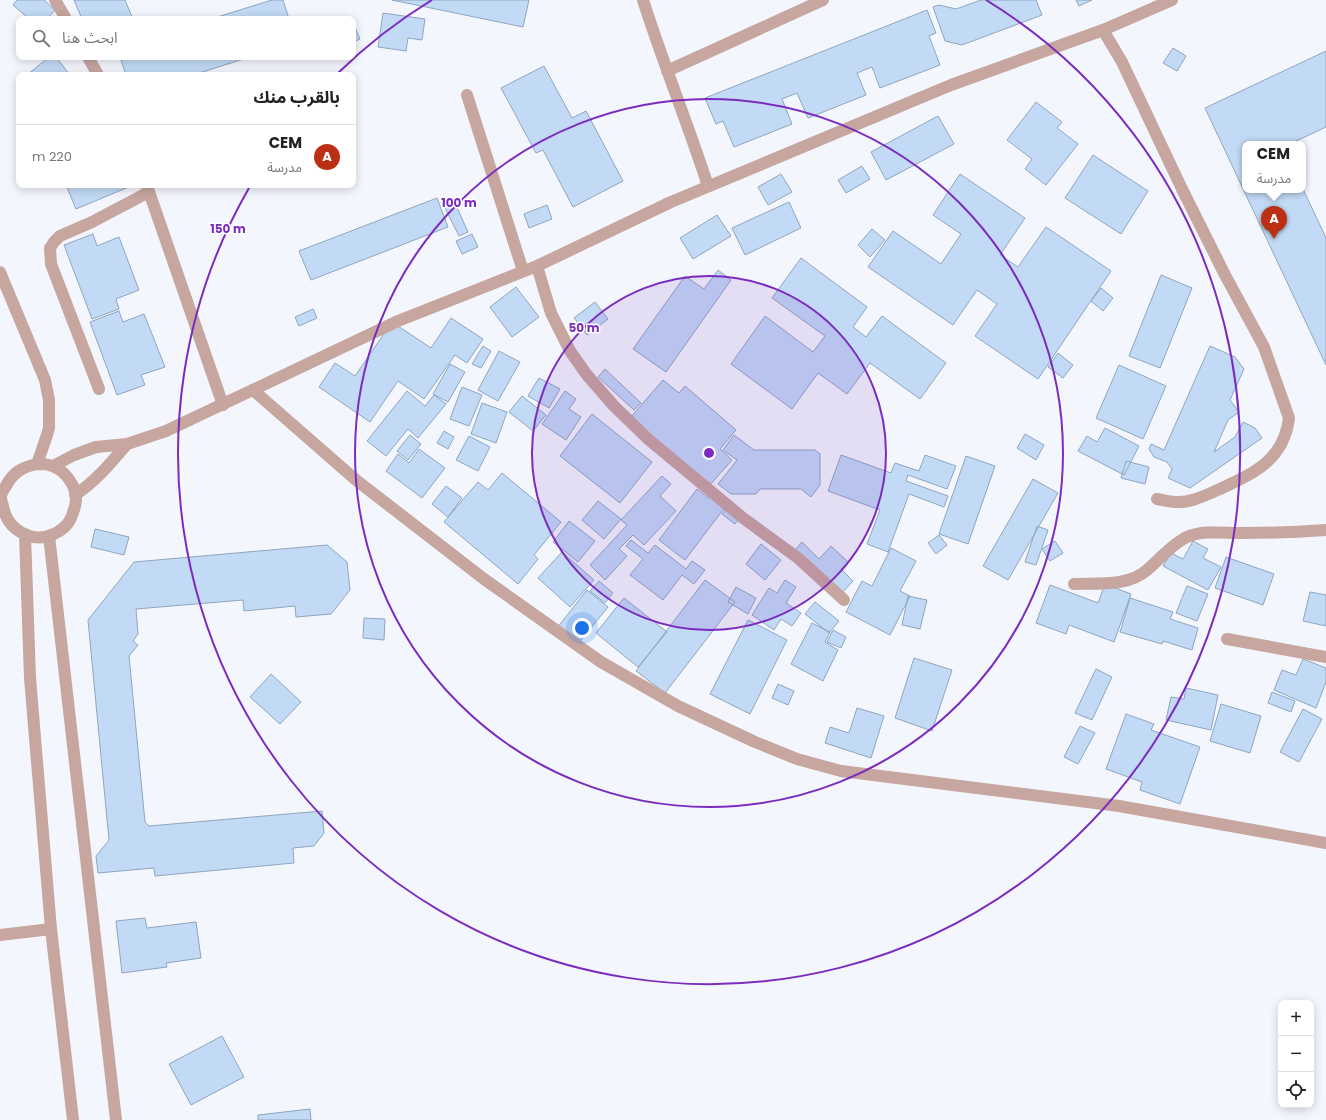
<!DOCTYPE html>
<html lang="ar">
<meta charset="utf-8">
<style>
:root{--surface:#fff;--page:#f2f2f2;--text:#222;--muted:#767676;--line:#e0e0e0;--accent:#bb3014}
body{margin:0;font-family:Poppins,"Noto Sans Arabic",sans-serif;background:var(--page);color:var(--text);direction:rtl}
.controls{position:absolute;right:12px;bottom:12px;display:grid;overflow:hidden;border-radius:8px;box-shadow:0 2px 10px #0003}
.controls button{width:36px;height:36px;display:grid;place-items:center;padding:0;border:0;border-bottom:1px solid var(--line);background:var(--surface);color:var(--text);font:20px sans-serif}
.you{position:absolute;left:582px;top:628px;width:14px;height:14px;margin:-10px;border:3px solid #fff;border-radius:50%;background:#1a73e8;box-shadow:0 0 0 6px #1a73e833}
.badge{display:grid;place-items:center;width:26px;height:26px;border-radius:50%;background:var(--accent);color:#fff;font-size:13px;font-weight:700}
.pin{position:absolute;translate:-50% -33px;filter:drop-shadow(0 1px 2px #0008)}
.pin::after{content:'';position:absolute;top:21px;width:14px;height:12px;background:inherit;clip-path:polygon(0 0,100% 0,50% 100%)}
.popup{position:absolute;left:1242px;top:141px;width:64px;height:52px;box-sizing:border-box;display:grid;place-content:center;border-radius:8px;background:var(--surface);filter:drop-shadow(0 1px 3px #0005);font-size:13px;white-space:nowrap;color:var(--muted)}
.popup b{font-size:15px;color:var(--text)}
.popup::after{content:'';position:absolute;left:50%;top:100%;margin-left:-8px;border:8px solid transparent;border-top-color:var(--surface)}
.list{margin:0;padding:0;list-style:none}
h2{display:flex;justify-content:space-between;align-items:center;height:52px;margin:0;padding:0 16px;font-size:17px}
h2 small{font-size:13px;font-weight:400;color:var(--muted)}
.list li{display:grid;grid-template-columns:26px 1fr auto;gap:12px;align-items:center;box-sizing:border-box;height:64px;padding:0 16px;border-top:1px solid var(--line)}
.list b{display:block;font-size:15px;white-space:nowrap}
.list p{margin:0;font-size:13px;white-space:nowrap;color:var(--muted)}
.list em{font-size:13px;font-style:normal;color:var(--muted)}
.icon{flex:none;width:22px;height:22px;fill:none;stroke:currentColor;stroke-width:2;stroke-linecap:round;stroke-linejoin:round}
.map{position:relative;flex:none;width:1326px;height:1120px;overflow:hidden;direction:ltr}
.search{position:absolute;background:var(--surface);box-shadow:0 2px 10px #0003;left:16px;top:16px;width:340px;height:44px;display:flex;align-items:center;gap:10px;box-sizing:border-box;padding:0 14px;border-radius:8px;color:var(--muted);font-size:15px}
.panel{position:absolute;background:var(--surface);box-shadow:0 2px 10px #0003;left:16px;top:72px;width:340px;height:116px;border-radius:8px;direction:rtl}
.map>svg:first-child{display:block}
.building{fill:#c2daf5;stroke:#8fa5bf}
.lines{fill:none;stroke-linecap:round;stroke-linejoin:round}
.minor{stroke:#c6a69f;stroke-width:12}
.tertiary{stroke:#c6a69f;stroke-width:12}
.ring{fill:none;stroke:#7b2cbf;stroke-width:2}
.centre{fill:#7b2cbf;stroke:#fff;stroke-width:2}
.ring-label{font-size:12px;text-anchor:middle;font-weight:bold;fill:#7b2cbf;stroke:#fff;stroke-width:3;stroke-linejoin:round;paint-order:stroke}
</style>
<div class="map">
<svg width="1326" height="1120" viewBox="0 0 1326 1120">
<rect width="100%" height="100%" fill="#f3f7fd"/>
<path class="building" d="M 17,0 L 44,0 L 55,10 L 47,19 L 29,19 L 13,5 Z
M 74,0 L 125,0 L 133,19 L 82,19 Z
M 272,0 L 283,0 L 289,19 L 211,19 Z
M 392,0 L 529,0 L 523,27 Z
M 981,0 L 1036,0 L 1042,15 L 962,45 L 945,41 L 933,7 L 939,5 L 956,9 Z
M 1076,0 L 1092,0 L 1079,6 Z
M 927,10 L 936,33 L 929,36 L 940,65 L 880,88 L 872,67 L 857,73 L 866,95 L 808,118 L 797,93 L 782,99 L 792,124 L 734,147 L 723,121 L 716,124 L 705,98 Z
M 383,13 L 425,19 L 422,40 L 408,38 L 406,51 L 378,47 Z
M 353,23 L 360,39 L 353,42 Z
M 1173,48 L 1186,56 L 1177,71 L 1163,63 Z
M 1326,51 L 1326,127 L 1290,144 L 1245,144 L 1245,190 L 1303,189 L 1326,238 L 1326,365 L 1205,108 Z
M 49,57 L 56,57 L 70,75 L 27,75 Z
M 120,57 L 250,57 L 193,75 L 126,75 Z
M 544,66 L 572,118 L 586,111 L 623,181 L 573,207 L 543,150 L 536,153 L 501,88 Z
M 1036,102 L 1062,122 L 1057,128 L 1078,144 L 1046,185 L 1025,169 L 1032,159 L 1007,140 Z
M 938,116 L 954,144 L 886,180 L 871,152 Z
M 1093,155 L 1148,191 L 1121,234 L 1065,198 Z
M 862,166 L 870,179 L 846,193 L 838,180 Z
M 781,174 L 792,192 L 768,205 L 758,187 Z
M 960,174 L 1025,218 L 1000,255 L 1018,267 L 1046,227 L 1111,271 L 1038,379 L 975,336 L 997,304 L 977,290 L 953,325 L 868,267 L 893,231 L 941,264 L 961,234 L 933,215 Z
M 66,185 L 131,185 L 131,186 L 76,209 Z
M 437,198 L 448,227 L 311,280 L 299,251 Z
M 789,202 L 801,228 L 745,255 L 732,228 Z
M 455,203 L 468,232 L 459,236 L 445,208 Z
M 547,205 L 552,219 L 529,228 L 524,214 Z
M 717,215 L 731,236 L 693,259 L 680,238 Z
M 872,229 L 885,240 L 870,257 L 858,245 Z
M 93,234 L 97,246 L 119,237 L 139,290 L 116,299 L 119,309 L 92,319 L 64,245 Z
M 472,234 L 478,247 L 462,254 L 456,241 Z
M 801,258 L 867,307 L 853,327 L 866,337 L 882,316 L 946,363 L 920,399 L 870,363 L 847,394 L 818,373 L 792,409 L 731,364 L 765,316 L 813,352 L 825,336 L 772,298 Z
M 718,270 L 731,280 L 666,372 L 633,349 L 685,276 L 704,289 Z
M 1161,275 L 1192,288 L 1160,368 L 1129,356 Z
M 516,287 L 539,317 L 512,337 L 490,307 Z
M 1101,288 L 1113,298 L 1103,311 L 1091,301 Z
M 595,302 L 608,319 L 587,335 L 574,318 Z
M 313,309 L 317,318 L 299,326 L 295,317 Z
M 119,311 L 123,322 L 144,314 L 165,367 L 141,375 L 145,385 L 117,395 L 90,322 Z
M 451,318 L 483,339 L 467,363 L 455,355 L 424,399 L 398,381 L 370,422 L 319,387 L 335,363 L 355,376 L 392,322 L 431,348 Z
M 483,346 L 491,351 L 481,368 L 472,364 Z
M 1210,346 L 1235,357 L 1244,369 L 1230,400 L 1239,412 L 1228,420 L 1214,452 L 1235,437 L 1243,422 L 1255,428 L 1262,438 L 1190,488 L 1168,478 L 1172,469 L 1167,462 L 1154,457 L 1149,449 L 1151,444 L 1164,450 Z
M 499,351 L 520,362 L 498,401 L 478,390 Z
M 1058,353 L 1073,365 L 1063,378 L 1048,367 Z
M 450,364 L 465,372 L 448,402 L 433,394 Z
M 1119,365 L 1166,386 L 1143,439 L 1096,418 Z
M 605,369 L 641,403 L 634,410 L 598,377 Z
M 539,378 L 560,389 L 549,408 L 528,396 Z
M 663,380 L 679,393 L 685,386 L 736,430 L 720,449 L 732,460 L 709,486 L 630,418 Z
M 462,387 L 482,395 L 469,426 L 450,419 Z
M 407,391 L 425,406 L 434,395 L 446,404 L 418,438 L 408,429 L 386,456 L 367,441 Z
M 565,391 L 576,399 L 569,409 L 581,417 L 566,440 L 542,424 Z
M 522,396 L 546,415 L 533,431 L 509,412 Z
M 482,403 L 507,412 L 496,443 L 471,434 Z
M 592,414 L 652,462 L 620,503 L 560,456 Z
M 1105,428 L 1139,446 L 1124,475 L 1078,451 L 1087,436 L 1097,442 Z
M 444,431 L 454,437 L 448,449 L 437,443 Z
M 1025,434 L 1044,445 L 1036,460 L 1017,448 Z
M 410,435 L 421,444 L 408,460 L 397,451 Z
M 734,435 L 754,450 L 815,450 L 820,454 L 820,485 L 811,497 L 801,489 L 760,489 L 756,494 L 731,494 L 718,484 L 737,460 L 723,450 Z
M 469,436 L 490,447 L 478,471 L 456,460 Z
M 419,449 L 445,468 L 422,498 L 386,471 L 398,454 L 409,463 Z
M 841,455 L 891,473 L 895,463 L 919,471 L 925,455 L 956,466 L 947,489 L 908,475 L 906,481 L 948,496 L 944,507 L 909,494 L 888,552 L 867,544 L 880,510 L 828,491 Z
M 966,456 L 995,466 L 968,544 L 939,534 Z
M 1126,461 L 1149,467 L 1145,484 L 1121,478 Z
M 502,473 L 561,522 L 534,555 L 538,559 L 518,584 L 444,522 L 478,482 L 488,490 Z
M 662,476 L 671,484 L 660,496 L 676,511 L 644,545 L 633,535 L 619,549 L 627,556 L 605,580 L 590,565 L 627,525 L 621,520 Z
M 1033,479 L 1058,493 L 1008,580 L 983,566 Z
M 446,486 L 462,498 L 448,517 L 432,504 Z
M 697,489 L 708,498 L 714,491 L 729,502 L 685,560 L 659,540 Z
M 598,501 L 621,519 L 604,539 L 582,520 Z
M 730,504 L 743,514 L 735,524 L 722,514 Z
M 569,521 L 595,541 L 578,562 L 553,542 Z
M 1037,526 L 1048,530 L 1036,565 L 1025,562 Z
M 95,529 L 129,537 L 124,555 L 91,547 Z
M 939,535 L 947,545 L 936,554 L 928,543 Z
M 631,540 L 648,553 L 655,545 L 686,569 L 692,561 L 705,570 L 694,584 L 682,575 L 663,600 L 630,575 L 643,559 L 626,546 Z
M 1055,541 L 1063,553 L 1050,561 L 1042,549 Z
M 1193,541 L 1208,549 L 1203,558 L 1221,567 L 1208,590 L 1163,566 L 1171,553 L 1183,559 Z
M 802,542 L 819,559 L 831,546 L 848,562 L 841,569 L 853,581 L 841,594 L 795,550 Z
M 761,544 L 781,560 L 765,580 L 746,564 Z
M 327,545 L 347,562 L 350,590 L 331,614 L 296,617 L 295,606 L 244,611 L 243,600 L 136,609 L 138,634 L 133,641 L 138,645 L 129,656 L 145,822 L 149,826 L 322,811 L 324,833 L 314,846 L 293,848 L 294,863 L 155,876 L 154,868 L 98,873 L 96,856 L 109,840 L 88,620 L 134,562 Z
M 891,548 L 916,561 L 900,591 L 910,596 L 890,635 L 846,612 L 862,581 L 872,586 Z
M 562,552 L 594,580 L 570,607 L 538,578 Z
M 1226,557 L 1274,574 L 1263,605 L 1215,588 Z
M 705,580 L 735,602 L 665,693 L 636,671 Z
M 785,580 L 796,587 L 786,603 L 801,613 L 792,626 L 781,619 L 774,630 L 752,615 L 769,588 L 777,593 Z
M 599,581 L 613,593 L 605,603 L 590,591 Z
M 1105,584 L 1131,594 L 1114,642 L 1069,625 L 1066,634 L 1036,623 L 1050,585 L 1098,603 Z
M 1187,586 L 1208,594 L 1197,621 L 1176,613 Z
M 736,587 L 756,598 L 748,614 L 728,602 Z
M 587,590 L 608,607 L 577,645 L 557,628 Z
M 1310,592 L 1326,595 L 1326,626 L 1303,621 Z
M 908,596 L 927,600 L 920,629 L 902,625 Z
M 624,598 L 667,632 L 638,667 L 596,633 Z
M 1130,598 L 1173,612 L 1170,619 L 1198,628 L 1192,650 L 1163,641 L 1162,644 L 1120,632 Z
M 815,602 L 839,621 L 829,633 L 805,614 Z
M 364,618 L 385,619 L 384,640 L 363,638 Z
M 748,620 L 787,640 L 750,714 L 710,694 Z
M 812,623 L 830,632 L 825,642 L 838,650 L 823,681 L 791,664 Z
M 833,630 L 846,637 L 841,648 L 827,642 Z
M 914,658 L 952,670 L 932,731 L 895,718 Z
M 1303,659 L 1326,668 L 1326,682 L 1316,708 L 1274,690 L 1282,670 L 1296,675 Z
M 1096,669 L 1112,677 L 1092,720 L 1075,713 Z
M 271,674 L 301,702 L 280,724 L 250,697 Z
M 778,684 L 794,691 L 788,705 L 772,698 Z
M 1186,688 L 1218,695 L 1211,730 L 1166,720 L 1171,697 L 1184,699 Z
M 1272,692 L 1295,701 L 1291,712 L 1268,703 Z
M 1221,704 L 1261,716 L 1250,753 L 1210,741 Z
M 857,708 L 884,716 L 871,758 L 825,743 L 830,727 L 849,733 Z
M 1303,709 L 1322,719 L 1299,762 L 1280,752 Z
M 1126,714 L 1154,724 L 1151,730 L 1200,747 L 1180,804 L 1140,790 L 1142,782 L 1106,769 Z
M 1080,726 L 1095,733 L 1078,764 L 1064,757 Z
M 145,918 L 147,928 L 196,922 L 201,958 L 166,963 L 167,967 L 122,973 L 116,921 Z
M 222,1036 L 244,1077 L 191,1105 L 169,1064 Z
M 310,1109 L 311,1120 L 258,1120 L 258,1115 Z"/>
<g class="lines">
<path class="minor" d="M 55,0 L 66,19
M 643,0 C 663,63 688,124 708,186
M 1103,30 L 1122,62 L 1182,189 L 1225,275 L 1264,347 L 1289,418 C 1284,460 1254,473 1220,489 C 1206,495 1191,503 1175,502 C 1169,502 1163,500 1157,499
M 88,57 L 98,75
M 667,71 L 823,0
M 467,95 L 523,271
M 147,186 L 223,405
M 537,266 L 551,313 L 570,351 L 587,375 L 614,406 L 648,439 L 743,518 L 798,558 L 844,600
M 0,272 L 45,380 L 49,400 L 49,428 L 46,438 L 37,464
M 99,389 L 51,264 L 50,248 L 54,242 L 60,236 L 92,222 L 149,192
M 253,390 L 356,480 L 484,579 L 601,662 L 678,706 L 755,742 L 797,759 L 841,771 L 1119,806 L 1326,843
M 25,534 L 30,678 L 51,929 L 73,1120
M 49,536 L 116,1120
M 1074,584 C 1097,583 1128,587 1147,570 C 1158,561 1173,543 1187,537 C 1203,530 1224,533 1241,533 C 1269,533 1298,532 1326,530
M 1227,639 L 1326,657
M 0,935 L 51,929"/>
<path class="tertiary" d="M 37,464 C 42,464 48,464 52,466 C 65,470 76,486 76,499 C 76,507 73,513 70,520 C 67,526 60,531 54,534 C 32,544 7,530 3,506 C 2,503 1,500 1,497 C 1,493 4,489 6,486 C 13,472 23,467 37,464 Z
M 53,466 L 74,455 L 96,447 L 127,444 L 166,431 L 398,321 L 537,266 L 671,202 L 951,85 L 1103,30 L 1172,0
M 75,495 C 96,481 111,463 127,444"/>
</g>
<circle cx="709" cy="453" r="177" fill="#7b2cbf" fill-opacity=".12"/>
<g class="ring">
<circle cx="709" cy="453" r="177"/>
<circle cx="709" cy="453" r="354"/>
<path d="M337 74A531 531 0 0 1 432 0M986 0A531 531 0 1 1 249 188"/>
</g>
<circle cx="709" cy="453" r="6" class="centre"/>
<g class="ring-label">
<text x="459" y="207">100 m</text>
<text x="228" y="233">150 m</text>
<text x="584" y="332">50 m</text>
</g>
</svg>
<div class="controls">
<button>+</button>
<button>−</button>
<button><svg class="icon" aria-label="locate" viewBox="0 0 24 24"><circle cx="12" cy="12" r="6"/><path d="M12 2v4M12 18v4M2 12h4M18 12h4"/></svg></button>
</div>
<div class="you"></div>
<div class="pin badge" style="left:1274px;top:239px">A</div>
<div class="popup"><b>CEM</b>مدرسة</div>
<div class="search"><svg class="icon" aria-label="search" viewBox="0 0 24 24"><circle cx="10" cy="10" r="6"/><path d="M15 15l6 6"/></svg>ابحث هنا</div>
<section class="panel">
<h2>بالقرب منك<small></small></h2>
<ul class="list">
<li><span class="badge">A</span><div><b>CEM</b><p>مدرسة</p></div><em>220 m</em></li>
</ul>
</section>
</div>
